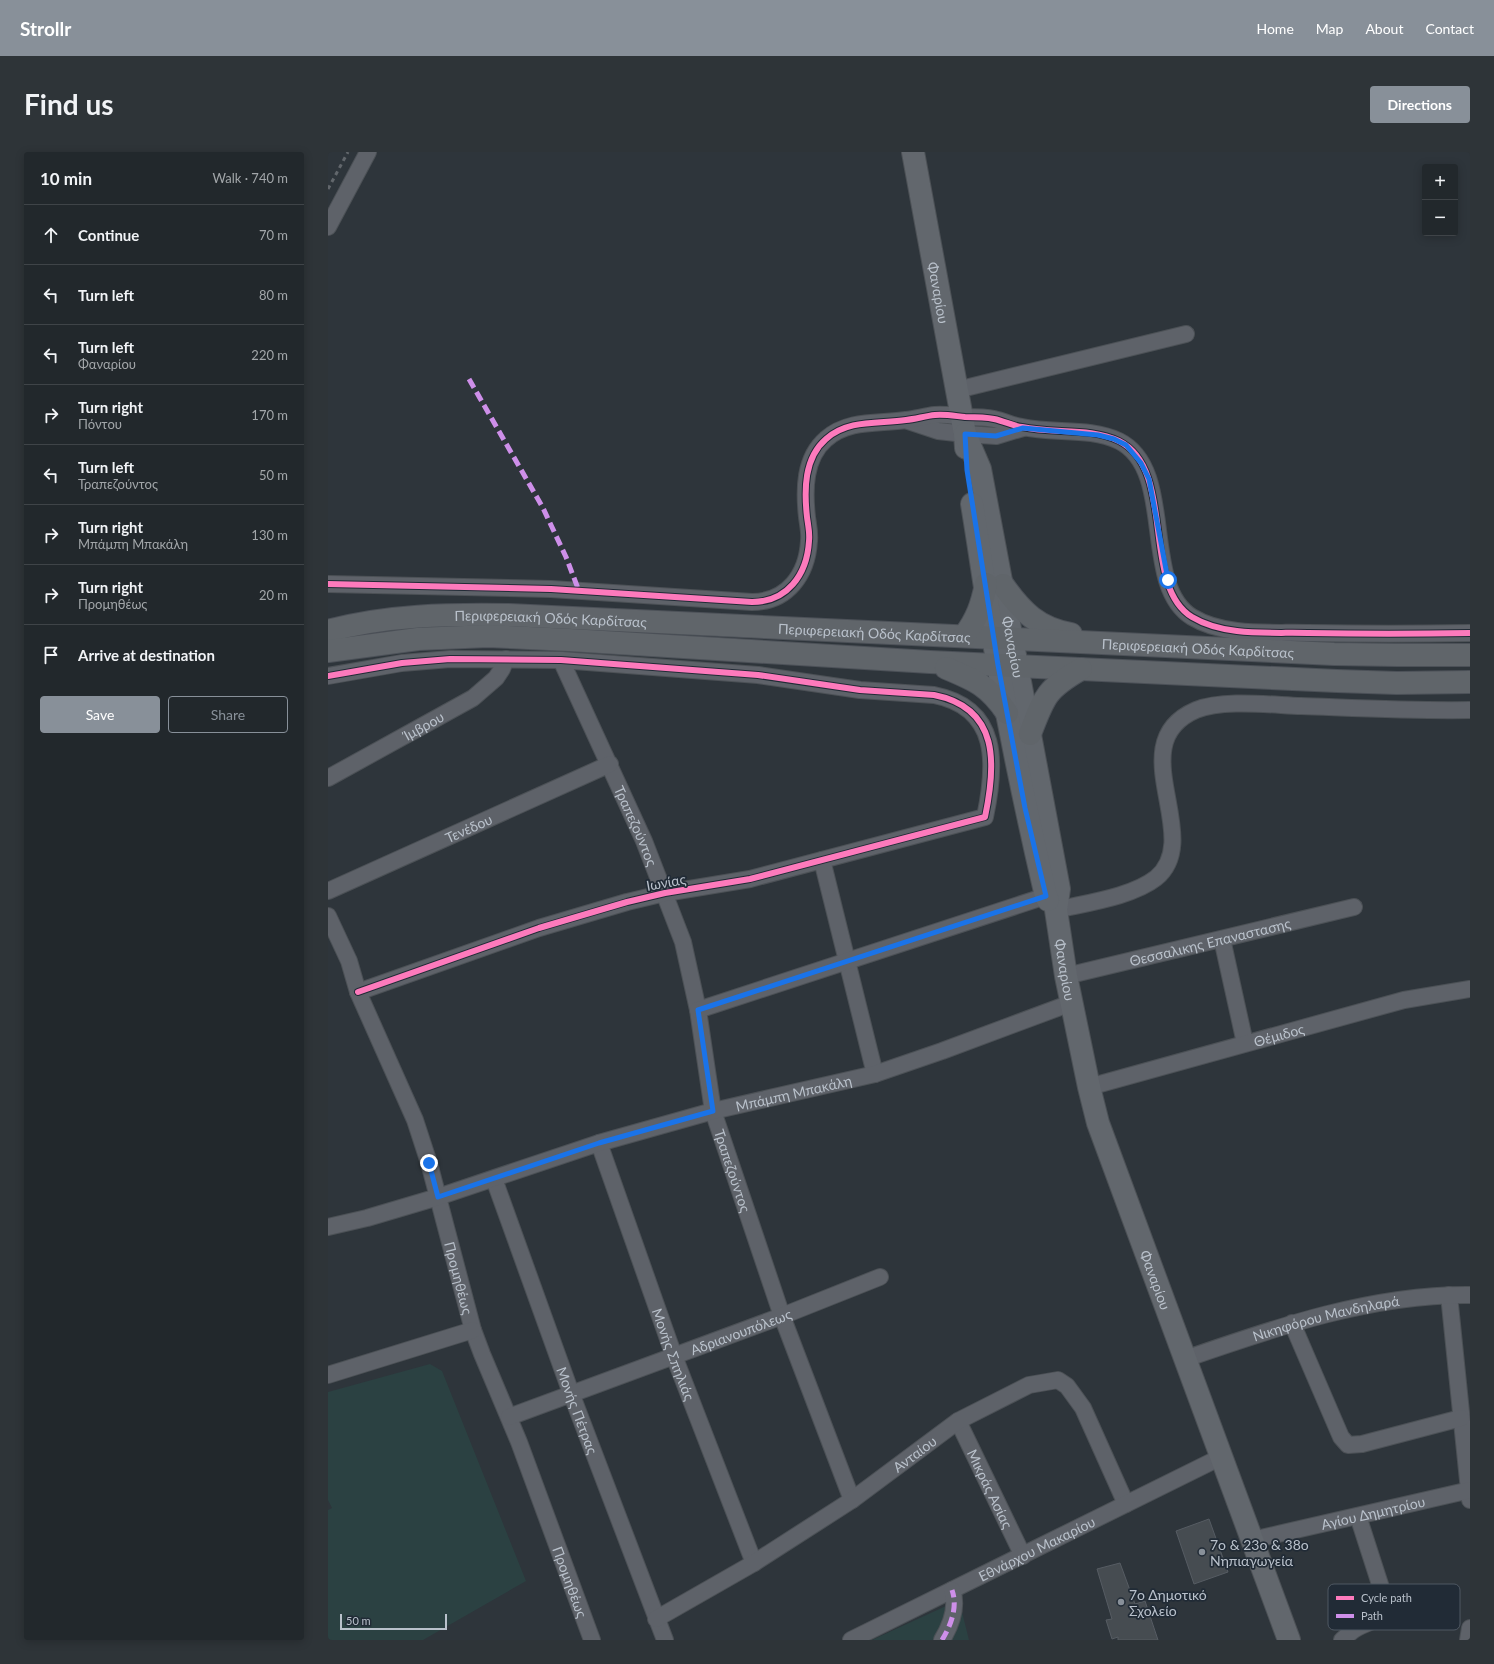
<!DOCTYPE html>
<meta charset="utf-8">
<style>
:root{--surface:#22282c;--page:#2e3438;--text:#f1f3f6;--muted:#a2a6a9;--line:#3f4448;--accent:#889099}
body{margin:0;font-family:Lato,sans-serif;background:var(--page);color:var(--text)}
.controls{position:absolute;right:12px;top:12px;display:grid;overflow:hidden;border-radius:4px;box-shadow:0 2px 10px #0003}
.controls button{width:36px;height:36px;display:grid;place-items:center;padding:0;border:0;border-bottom:1px solid var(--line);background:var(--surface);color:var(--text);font:20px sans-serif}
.scale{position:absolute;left:12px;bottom:10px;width:107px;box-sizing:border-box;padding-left:4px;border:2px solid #b9c1cb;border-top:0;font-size:11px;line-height:14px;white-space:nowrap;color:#b9c1cb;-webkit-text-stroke:3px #212b36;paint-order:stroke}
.stop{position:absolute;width:12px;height:12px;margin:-9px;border:3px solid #1a73e8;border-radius:50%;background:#fff}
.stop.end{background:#1a73e8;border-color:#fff;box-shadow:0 1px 4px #0008}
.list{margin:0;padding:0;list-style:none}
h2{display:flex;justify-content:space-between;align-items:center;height:52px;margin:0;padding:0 16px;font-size:17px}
h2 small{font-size:13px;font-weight:400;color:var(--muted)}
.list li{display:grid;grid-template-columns:26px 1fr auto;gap:12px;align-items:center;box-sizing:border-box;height:60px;padding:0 16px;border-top:1px solid var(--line)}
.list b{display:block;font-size:15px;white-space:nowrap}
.list p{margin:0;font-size:13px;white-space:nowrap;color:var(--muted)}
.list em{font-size:13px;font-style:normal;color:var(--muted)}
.actions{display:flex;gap:8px;padding:12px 16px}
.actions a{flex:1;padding:9px 0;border:1px solid var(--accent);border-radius:4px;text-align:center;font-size:14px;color:var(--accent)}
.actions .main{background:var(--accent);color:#fff}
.icon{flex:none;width:22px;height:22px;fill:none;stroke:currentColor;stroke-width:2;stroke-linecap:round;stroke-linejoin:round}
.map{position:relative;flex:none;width:1142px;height:1488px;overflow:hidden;border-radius:4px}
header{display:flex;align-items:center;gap:24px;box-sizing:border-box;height:56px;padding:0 20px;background:var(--accent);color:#fff}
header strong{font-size:19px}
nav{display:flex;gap:22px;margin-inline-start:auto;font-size:14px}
.intro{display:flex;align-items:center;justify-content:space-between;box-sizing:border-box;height:96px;padding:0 24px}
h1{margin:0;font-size:28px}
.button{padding:10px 18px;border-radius:4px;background:var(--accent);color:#fff;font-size:14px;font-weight:700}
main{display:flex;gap:24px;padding:0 24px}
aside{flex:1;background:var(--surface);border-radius:4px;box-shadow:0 2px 10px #0003}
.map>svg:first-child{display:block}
.green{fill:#2b4142}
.building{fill:#464c51;stroke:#565c63}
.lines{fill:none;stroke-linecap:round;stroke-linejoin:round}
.street-casing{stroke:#4c5156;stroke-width:18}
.secondary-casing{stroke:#4c5156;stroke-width:24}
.primary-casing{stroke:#4c5158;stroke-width:24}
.street{stroke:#5e6269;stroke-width:16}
.secondary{stroke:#62676d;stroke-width:22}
.primary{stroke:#60656a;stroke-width:22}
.rail{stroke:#62676c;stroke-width:3;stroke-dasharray:4 4;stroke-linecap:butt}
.quiet{stroke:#ce8fe9;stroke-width:5;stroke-dasharray:10 5;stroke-linecap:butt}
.cycleway-casing{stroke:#212b36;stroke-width:8}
.cycleway{stroke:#fd7abc;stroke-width:6}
.route{stroke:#1a73e8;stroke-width:5}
.poi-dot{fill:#889099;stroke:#212b36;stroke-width:1.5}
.labels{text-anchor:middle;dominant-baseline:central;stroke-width:3.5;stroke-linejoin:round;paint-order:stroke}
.street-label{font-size:14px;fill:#b9c1cb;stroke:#212b36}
.poi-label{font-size:14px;fill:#b9c1cb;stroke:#212b36;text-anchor:start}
.key{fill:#212b36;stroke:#4f5863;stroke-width:1}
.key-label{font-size:11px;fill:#b9c1cb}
</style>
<header>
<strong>Strollr</strong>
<nav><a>Home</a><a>Map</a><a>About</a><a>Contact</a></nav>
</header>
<div class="intro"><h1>Find us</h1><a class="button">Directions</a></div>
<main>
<aside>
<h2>10 min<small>Walk · 740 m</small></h2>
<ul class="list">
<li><svg class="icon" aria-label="ahead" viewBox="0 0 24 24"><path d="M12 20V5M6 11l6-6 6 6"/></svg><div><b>Continue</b></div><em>70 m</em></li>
<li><svg class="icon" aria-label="left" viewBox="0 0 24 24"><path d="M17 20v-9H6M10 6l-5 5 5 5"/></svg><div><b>Turn left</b></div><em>80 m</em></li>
<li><svg class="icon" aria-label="left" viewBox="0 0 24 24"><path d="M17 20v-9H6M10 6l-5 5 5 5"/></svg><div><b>Turn left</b><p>Φαναρίου</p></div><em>220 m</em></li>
<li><svg class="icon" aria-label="right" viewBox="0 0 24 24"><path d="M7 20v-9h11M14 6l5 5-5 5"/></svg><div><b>Turn right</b><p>Πόντου</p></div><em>170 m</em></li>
<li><svg class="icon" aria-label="left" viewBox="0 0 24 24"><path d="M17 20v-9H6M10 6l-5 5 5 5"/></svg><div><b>Turn left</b><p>Τραπεζούντος</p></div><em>50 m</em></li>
<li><svg class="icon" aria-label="right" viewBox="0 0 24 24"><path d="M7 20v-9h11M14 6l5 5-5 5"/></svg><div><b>Turn right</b><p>Μπάμπη Μπακάλη</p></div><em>130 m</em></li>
<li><svg class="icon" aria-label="right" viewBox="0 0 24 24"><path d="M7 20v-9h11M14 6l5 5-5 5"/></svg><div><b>Turn right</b><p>Προμηθέως</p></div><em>20 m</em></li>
<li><svg class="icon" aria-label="arrive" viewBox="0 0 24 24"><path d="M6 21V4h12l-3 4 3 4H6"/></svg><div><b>Arrive at destination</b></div></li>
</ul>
<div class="actions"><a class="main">Save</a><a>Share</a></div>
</aside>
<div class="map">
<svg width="1142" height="1488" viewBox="0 0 1142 1488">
<rect width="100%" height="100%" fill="#2e353b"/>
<path class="green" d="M 102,1212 L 114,1219 L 198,1429 L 95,1488 L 0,1488 L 0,1358 L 4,1356 L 0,1348 L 0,1240 Z
M 631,1448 L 641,1488 L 544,1488 Z"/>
<path class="building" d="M 881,1367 L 900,1420 L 866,1432 L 848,1379 Z
M 792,1411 L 807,1452 L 817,1449 L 830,1488 L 790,1488 L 790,1485 L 784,1487 L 778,1468 L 784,1467 L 769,1417 Z"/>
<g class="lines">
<g class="street-casing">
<g id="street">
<path d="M 0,75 L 40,0"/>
<path d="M 629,238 L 858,182"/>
<path d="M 580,269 L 610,279 L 637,282 L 668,284 L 695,276"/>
<path d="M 0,432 L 223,437 L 424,450 C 459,450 479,423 481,389 C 482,381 480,373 479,365 C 476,338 476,306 498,287 C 520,267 551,272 578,268 C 588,267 597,264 607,263 C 617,262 627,264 637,265 C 646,265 657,265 666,267 C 676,269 685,274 694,275 C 726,282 762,275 791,289 C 849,318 812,433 864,465 C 897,485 943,480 980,481 C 1034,482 1088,482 1142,481"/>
<path id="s1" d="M 233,508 L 316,689 L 355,790 L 370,858 L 385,959 L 454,1164 L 524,1348"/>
<path d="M 0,524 L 74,511 L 122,507 L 233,508 L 430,523 L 532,538 L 606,543 C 672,556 668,613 657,665 L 422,727 L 337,741 L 299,750 L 211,776 L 30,840"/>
<path id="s2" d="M 0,626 L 145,546 L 168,526 L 174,517 L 178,507"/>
<path d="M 494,708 L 547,922"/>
<path id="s3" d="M 0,739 L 282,612"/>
<path d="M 728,758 C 757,751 804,745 828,726 C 878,685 791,591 868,558 C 895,547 943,553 973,554 C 1029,556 1086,559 1142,558"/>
<path id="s4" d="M 0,764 L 21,809 L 30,840 L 87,968 L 101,1011 L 145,1178 L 154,1202 L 191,1290 L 264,1488"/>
<path d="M 894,787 L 917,891"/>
<path id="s5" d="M 738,824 L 1026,755"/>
<path d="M 370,858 L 718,744"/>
<path id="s6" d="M 761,935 L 1076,848 L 1142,837"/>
<path id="s7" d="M 271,991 L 346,1204 L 426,1411"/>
<path id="s8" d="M 166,1027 L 243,1241 L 337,1488"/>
<path id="s9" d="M 0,1075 L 39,1066 L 110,1045 L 271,991 L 385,959 L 547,922 L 614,899 L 743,851"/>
<path d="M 1121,1143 L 1142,1348"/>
<path d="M 964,1171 L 1013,1285 L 1020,1293 L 1034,1292 L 1133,1266"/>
<path id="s10" d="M 857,1207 C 949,1175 1044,1142 1142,1143"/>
<path d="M 0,1223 L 145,1178"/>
<path id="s11" d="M 181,1265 L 454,1164 L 552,1125"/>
<path id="s12" d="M 630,1269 L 695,1404"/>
<path id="s13" d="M 924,1388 L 1142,1338"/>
<path id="s14" d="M 328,1467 L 426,1411 L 524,1348 L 630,1269 L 701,1233 L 730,1228 L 739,1234 L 755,1256 L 798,1352"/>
<path id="s15" d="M 523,1488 L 893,1305"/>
<path d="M 614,1488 C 623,1473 630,1455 624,1438"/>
<path d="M 1014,1488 C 1019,1484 1023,1479 1029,1476 C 1043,1468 1056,1469 1058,1451 L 1030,1364"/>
<path d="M 1140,1488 L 1142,1476"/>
</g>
</g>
<g class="secondary-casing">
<g id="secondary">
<path id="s16" d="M 585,0 L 637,282 L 638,296"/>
<path id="s17" d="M 637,282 L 652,317 L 731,737 L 728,758 L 738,824 L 761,935 L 770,971 L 961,1488"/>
<path d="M 644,352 C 653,406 660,460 670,513 C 684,591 700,667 718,744 L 720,748"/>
</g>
</g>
<g class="primary-casing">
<g id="primary">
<path d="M 675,433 C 694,460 710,476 743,482"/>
<path id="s18" d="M 0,479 C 58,463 121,462 181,463 L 1006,502 L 1068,503 L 1142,503"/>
<path d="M 636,484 C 649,467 654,452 658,432"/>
<path d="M 0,499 L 90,487 L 160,484 L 242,488 L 602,510 L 1009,529 L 1069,531 L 1142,530"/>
<path d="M 618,516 C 647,528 661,534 679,561"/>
<path d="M 702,582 C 716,545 718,537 753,517"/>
</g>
</g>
<use href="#street" class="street"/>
<use href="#secondary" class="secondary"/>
<use href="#primary" class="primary"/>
<path class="rail" d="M 0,37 L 20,0"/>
<path class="quiet" d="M 141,227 L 215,356 L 238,405 L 251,439
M 614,1488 C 623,1473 630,1455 624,1438"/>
<g class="cycleway-casing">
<path id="cycleway" d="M 0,432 L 223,437 L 424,450 C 459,450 479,423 481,389 C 482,381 480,373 479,365 C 476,338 476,306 498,287 C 520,267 551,272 578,268 C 588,267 597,264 607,263 C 617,262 627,264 637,265 C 646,265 657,265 666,267 C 676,269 685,274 694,275 C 726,282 762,275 791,289 C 849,318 812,433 864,465 C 897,485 943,480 980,481 C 1034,482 1088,482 1142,481
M 0,524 L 74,511 L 122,507 L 233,508 L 430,523 L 532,538 L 606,543 C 672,556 668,613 657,665 L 422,727 L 337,741 L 299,750 L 211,776 L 30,840"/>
</g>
<use href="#cycleway" class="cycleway"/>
</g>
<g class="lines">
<path class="route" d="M 101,1011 L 110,1045 L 271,991 L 385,959 L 370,858 L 718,744 L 697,656 L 670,513 L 639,318 L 637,282 L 668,284 L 695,276 L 770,283 L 786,287 L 798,293 L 813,311 L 821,327 L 840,428"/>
</g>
<g class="poi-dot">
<circle cx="874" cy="1400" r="4"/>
<circle cx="793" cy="1450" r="4"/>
</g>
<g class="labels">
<g class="street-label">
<text stroke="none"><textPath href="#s16" startOffset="143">Φαναρίου</textPath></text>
<text stroke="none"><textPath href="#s18" startOffset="224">Περιφερειακή Οδός Καρδίτσας</textPath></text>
<text stroke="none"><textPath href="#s18" startOffset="548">Περιφερειακή Οδός Καρδίτσας</textPath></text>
<text stroke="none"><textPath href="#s17" startOffset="219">Φαναρίου</textPath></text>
<text stroke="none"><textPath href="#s18" startOffset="872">Περιφερειακή Οδός Καρδίτσας</textPath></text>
<text stroke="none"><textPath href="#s2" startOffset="109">Ίμβρου</textPath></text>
<text stroke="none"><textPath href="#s1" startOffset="182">Τραπεζούντος</textPath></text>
<text stroke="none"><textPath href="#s3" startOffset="154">Τενέδου</textPath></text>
<text transform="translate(338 730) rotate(-10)">Ιωνίας</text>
<text stroke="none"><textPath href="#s5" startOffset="148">Θεσσαλικης Επαναστασης</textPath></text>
<text stroke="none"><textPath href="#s17" startOffset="547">Φαναρίου</textPath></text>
<text stroke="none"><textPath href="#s6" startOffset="197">Θέμιδος</textPath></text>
<text stroke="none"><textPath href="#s9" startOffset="485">Μπάμπη Μπακάλη</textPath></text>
<text stroke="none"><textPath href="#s1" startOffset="542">Τραπεζούντος</textPath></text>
<text stroke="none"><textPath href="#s4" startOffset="386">Προμηθέως</textPath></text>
<text stroke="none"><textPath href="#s17" startOffset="871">Φαναρίου</textPath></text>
<text stroke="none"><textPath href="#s10" startOffset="147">Νικηφόρου Μανδηλαρά</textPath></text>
<text stroke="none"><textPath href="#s11" startOffset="247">Αδριανουπόλεως</textPath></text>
<text stroke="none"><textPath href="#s7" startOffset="224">Μονής Σπηλιάς</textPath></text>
<text stroke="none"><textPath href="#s8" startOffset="246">Μονής Πέτρας</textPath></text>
<text stroke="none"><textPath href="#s14" startOffset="307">Ανταίου</textPath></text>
<text stroke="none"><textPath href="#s12" startOffset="75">Μικράς Ασίας</textPath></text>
<text stroke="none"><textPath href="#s13" startOffset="124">Αγίου Δημητρίου</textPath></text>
<text stroke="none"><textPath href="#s15" startOffset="207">Εθνάρχου Μακαρίου</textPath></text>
<text stroke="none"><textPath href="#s4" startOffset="710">Προμηθέως</textPath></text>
</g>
<g class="poi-label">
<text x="882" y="1392">7ο &amp; 23ο &amp; 38ο<tspan x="882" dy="16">Νηπιαγωγεία</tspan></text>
<text x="801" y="1442">7ο Δημοτικό<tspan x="801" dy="16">Σχολείο</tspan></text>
</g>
</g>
<rect x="1000" y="1432" width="132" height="46" rx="6" class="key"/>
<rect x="1008" y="1444" width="18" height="4" fill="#fd7abc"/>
<rect x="1008" y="1462" width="18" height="4" fill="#ce8fe9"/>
<g class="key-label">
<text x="1033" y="1450">Cycle path</text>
<text x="1033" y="1468">Path</text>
</g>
</svg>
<div class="controls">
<button>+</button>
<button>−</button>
</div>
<div class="scale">50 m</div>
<div class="stop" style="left:840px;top:428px"></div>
<div class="stop end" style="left:101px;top:1011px"></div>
</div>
</main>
